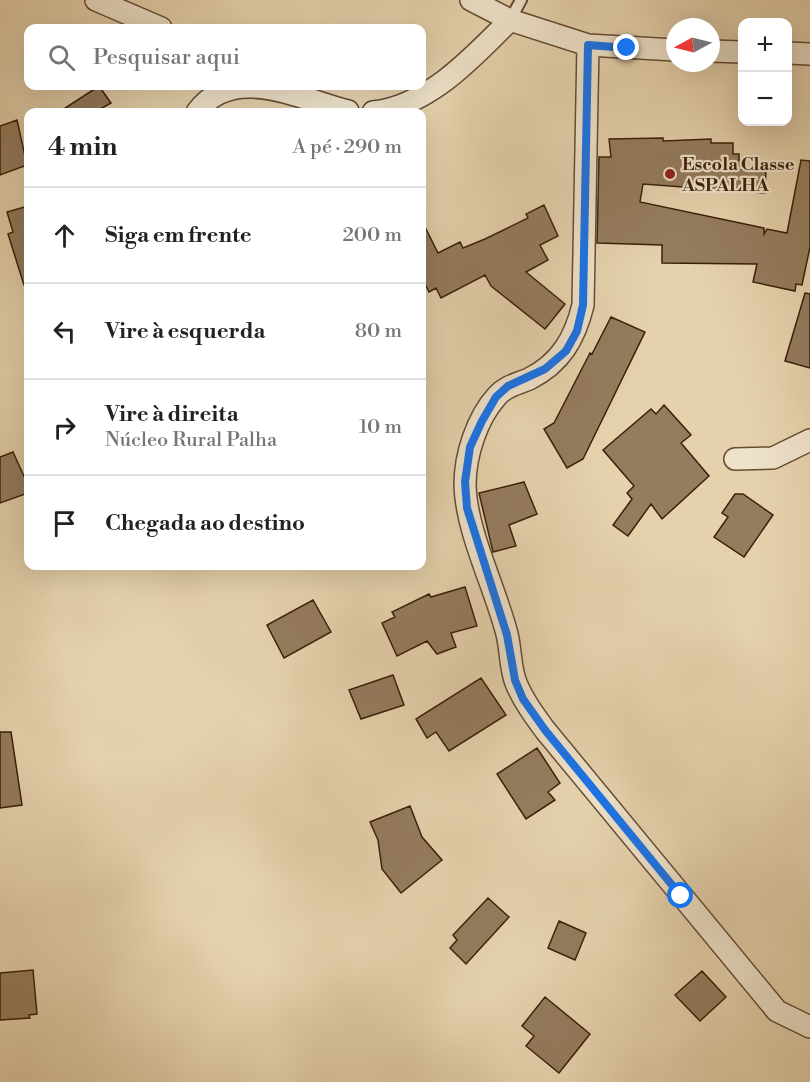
<!DOCTYPE html>
<html lang="pt">
<meta charset="utf-8">
<style>
:root{--surface:#fff;--page:#f6f6f6;--text:#202124;--muted:#757577;--line:#e0e0e0}
body{margin:0;font-family:"Libre Bodoni",serif;background:var(--page);color:var(--text)}
.controls{position:absolute;right:18px;top:18px;display:grid;overflow:hidden;border-radius:12px;box-shadow:0 6px 24px #0002}
.controls button{width:54px;height:54px;display:grid;place-items:center;padding:0;border:0;border-bottom:2px solid var(--line);background:var(--surface);color:var(--text);font:30px sans-serif}
.compass{position:absolute;left:666px;top:18px;width:54px;height:54px;border-radius:50%;background:var(--surface);box-shadow:0 6px 24px #0002;rotate:263deg}
.stop{position:absolute;width:18px;height:18px;margin:-14px;border:4px solid #1a73e8;border-radius:50%;background:#fff}
.stop.end{background:#1a73e8;border-color:#fff;box-shadow:0 2px 6px #0008}
.list{margin:0;padding:0;list-style:none}
h2{display:flex;justify-content:space-between;align-items:center;height:78px;margin:0;padding:0 24px;font-size:26px}
h2 small{font-size:20px;font-weight:400;color:var(--muted)}
.list li{display:grid;grid-template-columns:39px 1fr auto;gap:18px;align-items:center;box-sizing:border-box;height:96px;padding:0 24px;border-top:2px solid var(--line)}
.list b{display:block;font-size:22px;white-space:nowrap}
.list p{margin:0;font-size:20px;white-space:nowrap;color:var(--muted)}
.list em{font-size:20px;font-style:normal;color:var(--muted)}
.icon{flex:none;width:33px;height:33px;fill:none;stroke:currentColor;stroke-width:2;stroke-linecap:round;stroke-linejoin:round}
.map{position:relative;flex:none;width:810px;height:1082px;overflow:hidden}
.search{position:absolute;background:var(--surface);box-shadow:0 6px 24px #0002;left:24px;top:24px;width:402px;height:66px;display:flex;align-items:center;gap:15px;box-sizing:border-box;padding:0 21px;border-radius:12px;color:var(--muted);font-size:22px}
.panel{position:absolute;background:var(--surface);box-shadow:0 6px 24px #0002;left:24px;top:108px;width:402px;height:462px;border-radius:12px}
.map>svg:first-child{display:block}
.building{fill:#947c5e;stroke:#3c1f09;stroke-width:1.5}
.lines{fill:none;stroke-linecap:round;stroke-linejoin:round}
.lane-casing{stroke:#664c32;stroke-width:14}
.street-casing{stroke:#664c32;stroke-width:24}
.lane{stroke:#eee2ca;stroke-width:10}
.street{stroke:#eee2ca;stroke-width:21}
.route{stroke:#1a73e8;stroke-width:8}
.poi-dot{fill:#8f2418;stroke:#eee2ca;stroke-width:2}
.labels{text-anchor:middle;dominant-baseline:central;stroke-width:4.5;stroke-linejoin:round;paint-order:stroke}
.poi-label{font-size:18px;font-weight:bold;fill:#3c1f09;stroke:#eee2ca;text-anchor:start}
</style>
<div class="map">
<svg width="810" height="1082" viewBox="0 0 810 1082">
<rect width="100%" height="100%" fill="#e5d2ad"/>
<filter id="stains"><feTurbulence type="fractalNoise" baseFrequency=".00333" numOctaves="4"/><feColorMatrix values="0 0 0 0 .2 0 0 0 0 .09 0 0 0 0 .02 0 0 0 .5 -.17"/></filter>
<radialGradient id="worn" r=".72"><stop offset=".6" stop-color="#630" stop-opacity="0"/><stop offset="1" stop-color="#630" stop-opacity=".3"/></radialGradient>
<path class="building" d="M 99,86 L 111,103 L 95,112 L 59,112 Z
M 17,120 L 27,165 L 0,175 L 0,126 Z
M 663,138 L 663,141 L 711,139 L 711,143 L 733,143 L 733,154 L 739,154 L 739,169 L 766,170 L 765,193 L 643,184 L 640,202 L 764,228 L 764,234 L 767,229 L 787,233 L 801,160 L 810,161 L 810,247 L 802,285 L 796,284 L 795,291 L 753,282 L 757,264 L 662,263 L 662,245 L 597,243 L 599,157 L 611,157 L 609,139 Z
M 544,205 L 558,236 L 540,245 L 548,260 L 526,272 L 565,304 L 545,329 L 491,286 L 485,275 L 441,298 L 436,288 L 429,292 L 422,278 L 422,221 L 438,253 L 460,242 L 463,248 L 485,239 L 528,218 L 526,214 Z
M 28,206 L 28,285 L 24,285 L 8,234 L 13,232 L 7,212 Z
M 805,293 L 810,294 L 810,368 L 785,361 Z
M 611,317 L 645,332 L 583,459 L 567,468 L 544,429 L 554,423 L 590,353 L 592,354 Z
M 664,405 L 691,435 L 681,443 L 709,476 L 662,519 L 651,504 L 628,536 L 613,525 L 632,499 L 627,493 L 634,486 L 603,450 L 651,409 L 656,414 Z
M 13,452 L 28,485 L 28,493 L 0,503 L 0,457 Z
M 524,482 L 537,514 L 509,525 L 516,546 L 493,552 L 479,493 Z
M 735,494 L 743,494 L 773,515 L 744,557 L 714,537 L 728,517 L 722,513 Z
M 465,587 L 477,626 L 451,633 L 456,647 L 437,654 L 427,641 L 397,656 L 382,623 L 395,617 L 392,612 L 429,594 L 431,597 Z
M 313,600 L 331,632 L 284,658 L 267,625 Z
M 393,675 L 404,705 L 361,719 L 349,690 Z
M 481,678 L 506,715 L 449,751 L 436,732 L 427,738 L 416,719 Z
M 0,732 L 11,732 L 22,805 L 0,808 Z
M 537,748 L 560,783 L 548,792 L 555,800 L 526,819 L 497,774 Z
M 410,806 L 422,837 L 442,860 L 401,893 L 382,869 L 378,840 L 370,822 Z
M 488,898 L 509,917 L 466,964 L 450,948 L 457,940 L 453,935 Z
M 559,921 L 586,933 L 575,960 L 548,948 Z
M 33,970 L 37,1014 L 29,1015 L 30,1018 L 0,1020 L 0,973 Z
M 702,971 L 726,997 L 700,1021 L 675,995 Z
M 545,997 L 590,1034 L 559,1073 L 526,1046 L 534,1036 L 522,1026 Z"/>
<g class="lines">
<g class="lane-casing">
<path id="lane" d="M 510,20 L 521,0"/>
</g>
<g class="street-casing">
<path id="street" d="M 96,0 L 161,28
M 471,0 L 510,20 L 588,45 L 675,50
M 588,45 L 583,305 C 575,338 561,363 529,379 C 517,384 506,386 497,396 C 477,418 465,455 465,485 C 466,531 495,587 507,634 C 511,650 510,668 516,683 C 523,700 534,715 545,730 L 777,1011 L 810,1027
M 711,51 L 742,52
M 788,53 L 810,54
M 197,112 C 233,63 300,99 348,111
M 373,112 C 429,106 473,57 510,20
M 735,459 L 773,458 L 810,440"/>
</g>
<use href="#lane" class="lane"/>
<use href="#street" class="street"/>
</g>
<g class="lines">
<path class="route" d="M 627,48 L 588,45 L 583,305 L 577,331 L 566,351 L 545,369 L 508,386 L 496,397 L 482,421 L 470,447 L 465,482 L 467,508 L 507,635 L 515,680 L 523,699 L 545,730 L 681,896"/>
</g>
<circle class="poi-dot" cx="670" cy="174" r="6"/>
<g class="labels">
<g class="poi-label">
<text x="682" y="164">Escola Classe<tspan x="682" dy="21">ASPALHA</tspan></text>
</g>
</g>
<rect width="100%" height="100%" filter="url(#stains)"/>
<rect width="100%" height="100%" fill="url(#worn)"/>
</svg>
<div class="controls">
<button>+</button>
<button>−</button>
</div>
<svg class="compass" viewBox="-18 -18 36 36"><path d="M0-13l5 13h-10z" fill="#e53935"/><path d="M0 13l5-13h-10z" fill="#757577"/></svg>
<div class="stop" style="left:681px;top:896px"></div>
<div class="stop end" style="left:627px;top:48px"></div>
<div class="search"><svg class="icon" aria-label="search" viewBox="0 0 24 24"><circle cx="10" cy="10" r="6"/><path d="M15 15l6 6"/></svg>Pesquisar aqui</div>
<section class="panel">
<h2>4 min<small>A pé · 290 m</small></h2>
<ul class="list">
<li><svg class="icon" aria-label="ahead" viewBox="0 0 24 24"><path d="M12 20V5M6 11l6-6 6 6"/></svg><div><b>Siga em frente</b></div><em>200 m</em></li>
<li><svg class="icon" aria-label="left" viewBox="0 0 24 24"><path d="M17 20v-9H6M10 6l-5 5 5 5"/></svg><div><b>Vire à esquerda</b></div><em>80 m</em></li>
<li><svg class="icon" aria-label="right" viewBox="0 0 24 24"><path d="M7 20v-9h11M14 6l5 5-5 5"/></svg><div><b>Vire à direita</b><p>Núcleo Rural Palha</p></div><em>10 m</em></li>
<li><svg class="icon" aria-label="arrive" viewBox="0 0 24 24"><path d="M6 21V4h12l-3 4 3 4H6"/></svg><div><b>Chegada ao destino</b></div></li>
</ul>
</section>
</div>
